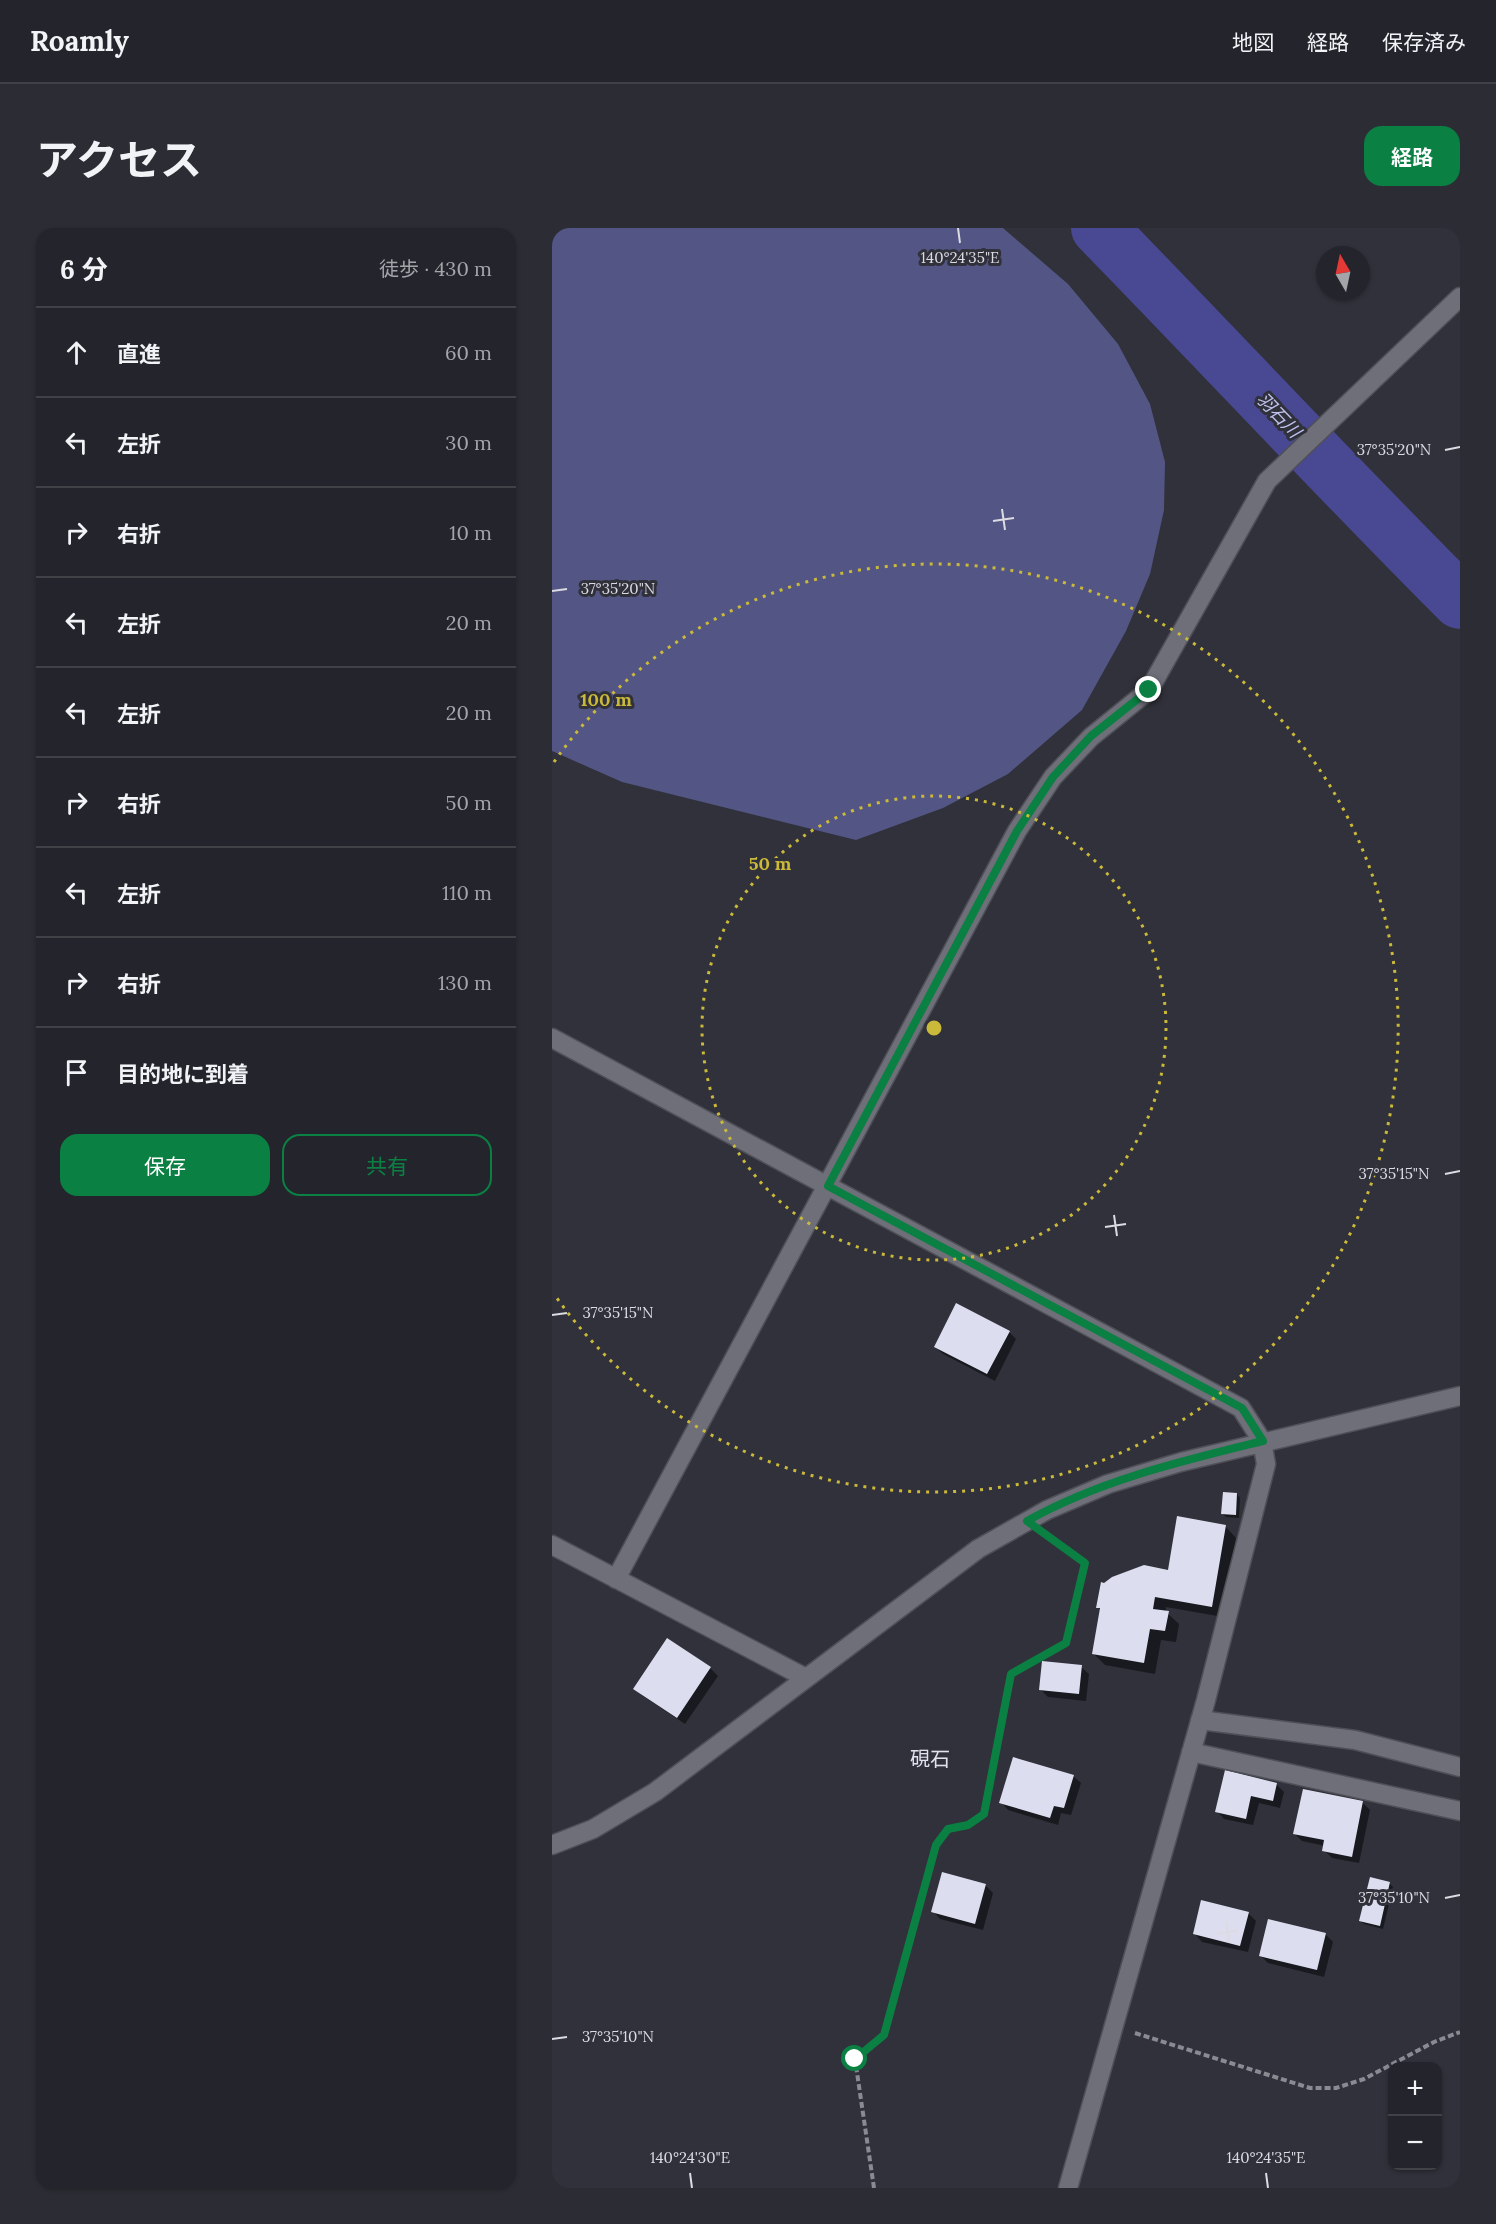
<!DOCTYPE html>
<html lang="ja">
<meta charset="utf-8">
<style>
:root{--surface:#24252c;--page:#2c2d34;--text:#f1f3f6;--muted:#a3a5a9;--line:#414248;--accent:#0b8043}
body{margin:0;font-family:Lora,"Noto Sans JP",serif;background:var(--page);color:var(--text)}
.controls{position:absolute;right:18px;bottom:18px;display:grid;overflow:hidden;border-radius:12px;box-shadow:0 2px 4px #0004}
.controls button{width:54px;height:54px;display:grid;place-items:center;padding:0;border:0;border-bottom:2px solid var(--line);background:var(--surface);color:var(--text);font:30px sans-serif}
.compass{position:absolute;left:764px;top:18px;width:54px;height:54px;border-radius:50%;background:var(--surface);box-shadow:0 2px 4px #0004;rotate:351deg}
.stop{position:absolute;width:18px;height:18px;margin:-14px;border:4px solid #0b8043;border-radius:50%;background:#fff}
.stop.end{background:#0b8043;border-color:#fff;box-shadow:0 2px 6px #0008}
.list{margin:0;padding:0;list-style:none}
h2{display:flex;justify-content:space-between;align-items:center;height:78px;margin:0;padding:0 24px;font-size:26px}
h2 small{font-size:20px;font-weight:400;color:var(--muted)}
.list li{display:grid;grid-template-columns:39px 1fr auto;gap:18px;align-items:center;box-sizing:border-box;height:90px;padding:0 24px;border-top:2px solid var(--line)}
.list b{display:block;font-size:22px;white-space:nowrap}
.list em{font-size:20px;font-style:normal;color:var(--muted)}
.actions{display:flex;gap:12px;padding:18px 24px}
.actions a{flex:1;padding:14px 0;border:2px solid var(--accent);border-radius:18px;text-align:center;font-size:21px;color:var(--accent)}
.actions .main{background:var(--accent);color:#fff}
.icon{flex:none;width:33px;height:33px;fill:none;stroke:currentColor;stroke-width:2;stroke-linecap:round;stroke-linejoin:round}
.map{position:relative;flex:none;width:908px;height:1960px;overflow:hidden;border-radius:18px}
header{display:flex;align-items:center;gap:36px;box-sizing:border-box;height:84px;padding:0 30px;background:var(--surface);border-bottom:2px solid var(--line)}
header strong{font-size:28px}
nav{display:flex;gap:33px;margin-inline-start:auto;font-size:21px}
.intro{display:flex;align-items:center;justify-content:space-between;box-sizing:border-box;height:144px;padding:0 36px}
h1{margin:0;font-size:42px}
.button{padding:15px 27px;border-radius:18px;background:var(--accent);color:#fff;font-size:21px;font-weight:700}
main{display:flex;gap:36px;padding:0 36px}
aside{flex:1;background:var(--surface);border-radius:18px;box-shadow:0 2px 4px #0004}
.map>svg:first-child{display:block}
.green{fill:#535584}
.shadow{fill:#0007}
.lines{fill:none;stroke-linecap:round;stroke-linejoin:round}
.river{stroke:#494893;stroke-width:56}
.building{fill:#dcdef0}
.minor-casing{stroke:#4f4f57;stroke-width:21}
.path{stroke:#8a8a92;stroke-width:4;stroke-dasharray:6 3;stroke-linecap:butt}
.minor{stroke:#6e6f79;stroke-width:18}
.route{stroke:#0b8043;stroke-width:8}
.ticks{fill:none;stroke:#dbdbe2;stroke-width:2}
.ring{fill:none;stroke:#cbb939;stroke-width:3;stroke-dasharray:3 6}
.labels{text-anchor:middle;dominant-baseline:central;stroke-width:6;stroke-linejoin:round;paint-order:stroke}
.water-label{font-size:18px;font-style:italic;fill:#bec2ed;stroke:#30313a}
.quarter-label{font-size:20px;fill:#e1e2ee;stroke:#30313a}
.ticks-label{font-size:15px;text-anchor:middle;fill:#dbdbe2;stroke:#30313a;stroke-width:6;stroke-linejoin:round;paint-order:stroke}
.centre{fill:#cbb939;stroke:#30313a;stroke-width:3}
.ring-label{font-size:18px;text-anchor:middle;font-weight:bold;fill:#cbb939;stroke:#30313a;stroke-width:6;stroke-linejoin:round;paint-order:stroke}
</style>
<header>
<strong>Roamly</strong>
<nav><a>地図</a><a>経路</a><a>保存済み</a></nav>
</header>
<div class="intro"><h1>アクセス</h1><a class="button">経路</a></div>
<main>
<aside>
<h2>6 分<small>徒歩 · 430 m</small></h2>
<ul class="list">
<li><svg class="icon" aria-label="ahead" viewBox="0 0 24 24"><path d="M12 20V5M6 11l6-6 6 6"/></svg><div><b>直進</b></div><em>60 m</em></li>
<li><svg class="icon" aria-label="left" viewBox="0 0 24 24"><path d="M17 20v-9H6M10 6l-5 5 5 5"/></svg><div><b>左折</b></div><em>30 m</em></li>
<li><svg class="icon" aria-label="right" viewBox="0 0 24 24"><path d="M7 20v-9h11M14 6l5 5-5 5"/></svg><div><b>右折</b></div><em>10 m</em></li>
<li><svg class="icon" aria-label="left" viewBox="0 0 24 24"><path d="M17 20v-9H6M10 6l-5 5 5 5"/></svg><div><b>左折</b></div><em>20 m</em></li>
<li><svg class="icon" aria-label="left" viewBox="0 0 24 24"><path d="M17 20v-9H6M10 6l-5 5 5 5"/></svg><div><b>左折</b></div><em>20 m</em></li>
<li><svg class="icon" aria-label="right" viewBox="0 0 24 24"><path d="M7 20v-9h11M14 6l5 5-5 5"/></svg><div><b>右折</b></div><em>50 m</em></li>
<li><svg class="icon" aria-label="left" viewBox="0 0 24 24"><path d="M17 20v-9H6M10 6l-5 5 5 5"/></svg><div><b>左折</b></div><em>110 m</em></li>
<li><svg class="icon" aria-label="right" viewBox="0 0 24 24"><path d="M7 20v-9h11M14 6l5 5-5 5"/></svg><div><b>右折</b></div><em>130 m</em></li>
<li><svg class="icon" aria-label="arrive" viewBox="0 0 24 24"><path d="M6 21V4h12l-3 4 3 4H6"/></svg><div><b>目的地に到着</b></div></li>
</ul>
<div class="actions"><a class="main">保存</a><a>共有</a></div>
</aside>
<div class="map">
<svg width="908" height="1960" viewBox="0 0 908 1960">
<rect width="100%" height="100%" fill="#30313a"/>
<path class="green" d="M 0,0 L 451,0 L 516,56 L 566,116 L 598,176 L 613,234 L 612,282 L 598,346 L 574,403 L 530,482 L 456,546 L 391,580 L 304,612 L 70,554 L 0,523 Z"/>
<path class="shadow" d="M 457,1104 L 464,1111 L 443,1153 L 391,1126 L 383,1119 Z
M 685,1266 L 688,1270 L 687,1290 L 674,1289 L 671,1286 Z
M 673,1298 L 684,1310 L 671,1389 L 614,1379 L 614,1384 L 627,1396 L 624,1414 L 609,1412 L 603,1446 L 553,1437 L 542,1426 L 549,1383 L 546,1379 L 617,1344 Z
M 116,1412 L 158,1440 L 166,1448 L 133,1496 L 91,1468 L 83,1461 Z
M 529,1439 L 537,1446 L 534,1473 L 496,1469 L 488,1461 Z
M 521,1548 L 529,1555 L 519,1587 L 509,1585 L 506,1597 L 456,1582 L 449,1574 Z
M 724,1556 L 732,1564 L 728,1580 L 707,1575 L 701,1597 L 672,1591 L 665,1583 Z
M 810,1574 L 818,1582 L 807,1635 L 780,1630 L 772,1622 L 773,1618 L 750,1613 L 743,1606 Z
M 837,1655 L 841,1659 L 831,1701 L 812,1696 L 809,1693 Z
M 433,1657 L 441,1665 L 431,1702 L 388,1691 L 381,1683 Z
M 696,1685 L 704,1693 L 696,1724 L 650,1714 L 643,1706 Z
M 773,1706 L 781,1714 L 772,1749 L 716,1735 L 708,1727 Z"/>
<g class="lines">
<path class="river" d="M 547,0 C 668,124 786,251 908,373"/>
</g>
<path class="building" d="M 404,1075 L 458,1103 L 435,1146 L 382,1119 Z
M 671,1264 L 685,1265 L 684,1287 L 669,1286 Z
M 625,1288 L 674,1297 L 660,1379 L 603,1369 L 601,1381 L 617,1383 L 613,1403 L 598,1401 L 592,1435 L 540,1426 L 548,1380 L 544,1380 L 549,1354 L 552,1355 L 560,1349 L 592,1337 L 616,1342 Z
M 115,1410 L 159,1439 L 125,1490 L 81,1461 Z
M 490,1433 L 530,1437 L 527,1466 L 487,1462 Z
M 461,1529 L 522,1547 L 512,1580 L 502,1578 L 498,1590 L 447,1575 Z
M 673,1542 L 725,1555 L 721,1573 L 699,1568 L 694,1591 L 663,1584 Z
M 751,1561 L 811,1573 L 800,1629 L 770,1623 L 772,1612 L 741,1606 Z
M 390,1644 L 434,1656 L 423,1696 L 379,1684 Z
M 818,1649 L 838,1654 L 828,1698 L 807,1693 Z
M 649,1672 L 697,1684 L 688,1718 L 641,1706 Z
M 716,1691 L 774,1705 L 765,1742 L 707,1728 Z"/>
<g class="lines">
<g class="minor-casing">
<path id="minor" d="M 0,810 L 689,1180 L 710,1213 L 714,1236 L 654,1472 L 516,1960
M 0,1317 L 254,1450
M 64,1351 L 465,603 L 501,549 L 539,509 L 597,462 L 715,253 L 908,69
M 648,1492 L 803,1512 L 908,1539
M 639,1524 L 908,1583
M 0,1617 L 41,1601 L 103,1564 L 426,1321 L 495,1282 L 556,1256 L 629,1234 L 908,1168"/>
</g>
<path class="path" d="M 583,1805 L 758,1860 L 784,1860 L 812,1851 L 882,1814 L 908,1804
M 322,1960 L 303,1831 L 332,1807 L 384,1617 L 396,1601 L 416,1597 L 432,1586 L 459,1446 L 514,1415 L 533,1335 L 498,1309"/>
<use href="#minor" class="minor"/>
</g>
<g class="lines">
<path class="route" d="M 303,1831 L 332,1807 L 384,1617 L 396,1601 L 416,1597 L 432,1586 L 459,1446 L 514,1415 L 533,1335 L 475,1293 C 548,1252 630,1233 711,1213 L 690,1180 L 276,958 L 465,603 L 501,549 L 539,508 L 597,462"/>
</g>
<path class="ticks" d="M 406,0 L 408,15M 893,222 L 908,219M 450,281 L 453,302M 441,293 L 462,290M 0,363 L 15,361M 893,946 L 908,943M 562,987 L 565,1008M 553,999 L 574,996M 0,1087 L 15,1085M 893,1670 L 908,1667M 674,1694 L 677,1714M 665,1706 L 686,1702M 0,1811 L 15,1809M 138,1945 L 140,1960M 714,1945 L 716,1960"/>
<g class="ring">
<circle cx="382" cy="800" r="232"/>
<path d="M2 534A464 464 0 1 1 2 1066"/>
</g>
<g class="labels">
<g class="water-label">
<text transform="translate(727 187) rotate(46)">羽石川</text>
</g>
<g class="quarter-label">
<text x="378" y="1530">硯石</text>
</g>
</g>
<g class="ticks-label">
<text x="408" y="35">140°24'35"E</text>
<text x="842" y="227">37°35'20"N</text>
<text x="66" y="366">37°35'20"N</text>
<text x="842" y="951">37°35'15"N</text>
<text x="66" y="1090">37°35'15"N</text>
<text x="842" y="1675">37°35'10"N</text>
<text x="66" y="1814">37°35'10"N</text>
<text x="138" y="1935">140°24'30"E</text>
<text x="714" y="1935">140°24'35"E</text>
</g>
<circle cx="382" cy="800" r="9" class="centre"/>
<g class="ring-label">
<text x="54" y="478">100 m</text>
<text x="218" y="642">50 m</text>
</g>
</svg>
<div class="controls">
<button>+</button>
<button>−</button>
</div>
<svg class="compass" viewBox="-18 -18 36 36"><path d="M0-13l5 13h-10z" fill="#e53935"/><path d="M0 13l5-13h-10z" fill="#a3a5a9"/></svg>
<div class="stop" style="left:303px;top:1831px"></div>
<div class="stop end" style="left:597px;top:462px"></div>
</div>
</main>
